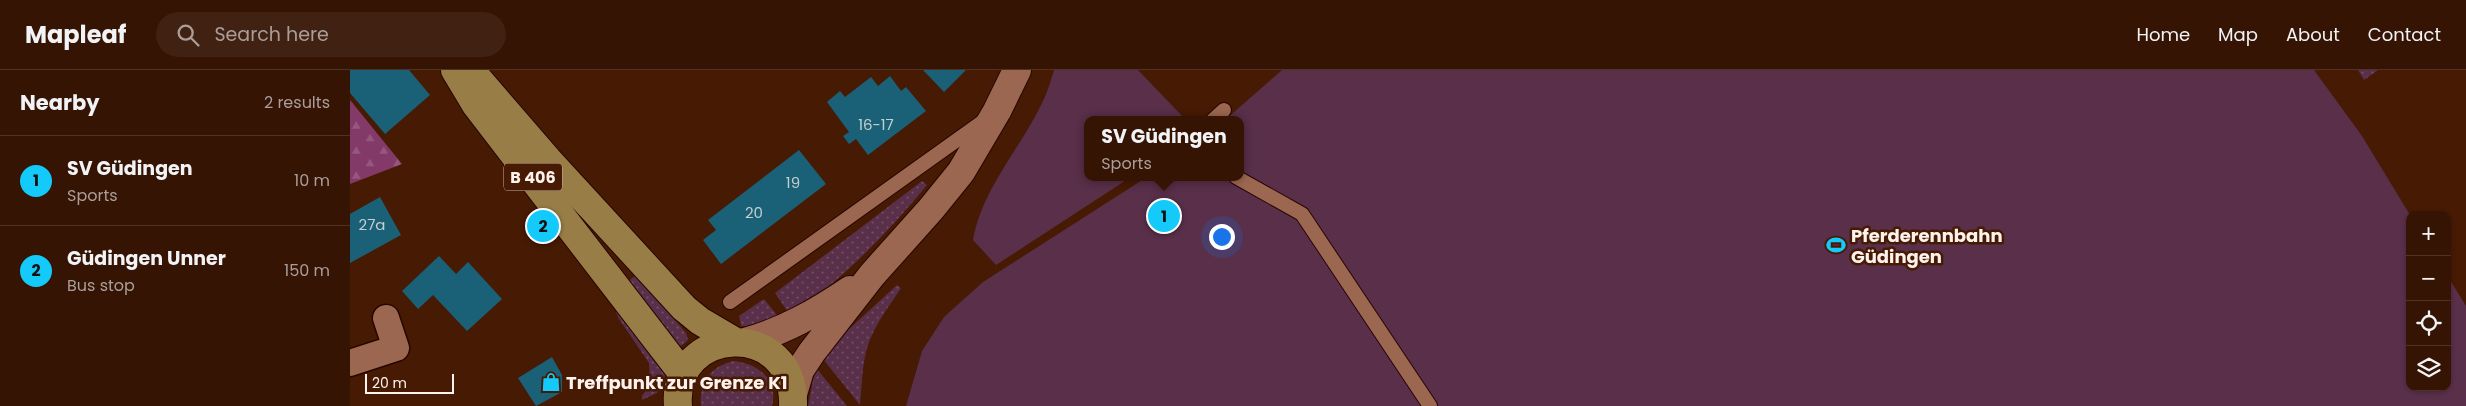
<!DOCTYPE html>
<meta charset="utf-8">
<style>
:root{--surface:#351403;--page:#402112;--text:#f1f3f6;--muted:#aa9e9a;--line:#4f3325;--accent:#13cafb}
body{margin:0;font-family:Poppins,sans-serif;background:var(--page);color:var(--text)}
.controls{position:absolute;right:15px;bottom:15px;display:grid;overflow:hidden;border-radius:10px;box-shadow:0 1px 4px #0004}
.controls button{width:45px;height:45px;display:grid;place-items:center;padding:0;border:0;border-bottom:1px solid var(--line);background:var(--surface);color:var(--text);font:25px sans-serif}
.scale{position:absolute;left:15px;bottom:12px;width:89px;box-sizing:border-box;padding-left:5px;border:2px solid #fef2ed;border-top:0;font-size:14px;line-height:18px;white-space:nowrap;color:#fef2ed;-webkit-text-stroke:4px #471a04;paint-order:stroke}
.you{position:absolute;left:871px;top:166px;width:18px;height:18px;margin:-12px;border:4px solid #fff;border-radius:50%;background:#1a73e8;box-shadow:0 0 0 8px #1a73e833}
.badge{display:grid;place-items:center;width:32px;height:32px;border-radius:50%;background:var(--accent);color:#111;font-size:16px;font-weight:700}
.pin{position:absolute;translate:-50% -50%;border:2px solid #fff;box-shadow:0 1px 5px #0006}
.popup{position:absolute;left:734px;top:46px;width:160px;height:65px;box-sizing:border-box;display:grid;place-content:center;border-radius:10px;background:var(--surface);filter:drop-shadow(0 1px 4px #0005);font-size:16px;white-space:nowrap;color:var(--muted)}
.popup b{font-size:19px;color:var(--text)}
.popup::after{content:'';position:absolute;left:50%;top:100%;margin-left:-10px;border:10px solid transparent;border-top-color:var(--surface)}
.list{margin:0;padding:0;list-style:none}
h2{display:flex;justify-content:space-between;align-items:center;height:65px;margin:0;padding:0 20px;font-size:21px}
h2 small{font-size:16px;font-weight:400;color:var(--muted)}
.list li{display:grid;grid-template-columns:32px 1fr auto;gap:15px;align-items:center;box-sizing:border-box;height:90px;padding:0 20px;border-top:1px solid var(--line)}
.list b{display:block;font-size:19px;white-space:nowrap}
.list p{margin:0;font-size:16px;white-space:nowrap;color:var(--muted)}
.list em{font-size:16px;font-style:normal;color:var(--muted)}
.icon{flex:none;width:28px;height:28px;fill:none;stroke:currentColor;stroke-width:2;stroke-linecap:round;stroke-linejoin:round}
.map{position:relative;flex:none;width:2116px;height:336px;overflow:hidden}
header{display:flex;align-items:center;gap:30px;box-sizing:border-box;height:70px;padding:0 25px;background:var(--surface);border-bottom:1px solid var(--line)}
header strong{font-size:24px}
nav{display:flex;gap:28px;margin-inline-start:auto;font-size:18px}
.search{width:350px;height:45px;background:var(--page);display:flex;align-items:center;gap:12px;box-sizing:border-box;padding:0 18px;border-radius:28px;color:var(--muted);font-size:19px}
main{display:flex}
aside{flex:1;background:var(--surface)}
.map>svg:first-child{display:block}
.grass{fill:url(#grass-dots)}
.forest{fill:url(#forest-firs)}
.park{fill:#592f49}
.building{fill:#1a6177}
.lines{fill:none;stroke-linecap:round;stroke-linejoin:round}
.lane-casing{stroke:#270600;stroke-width:16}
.street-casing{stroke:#270600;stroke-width:29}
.secondary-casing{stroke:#270600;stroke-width:30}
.primary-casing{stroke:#270600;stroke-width:30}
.lane{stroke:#9c6751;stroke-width:14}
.street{stroke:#9c6751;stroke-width:26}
.secondary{stroke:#9c6751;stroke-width:28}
.primary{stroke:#987e46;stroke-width:28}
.labels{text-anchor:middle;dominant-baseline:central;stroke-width:5;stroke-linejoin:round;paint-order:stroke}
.number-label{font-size:15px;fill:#c5ced0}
.shield{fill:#471a04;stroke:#c7b1a7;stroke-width:1}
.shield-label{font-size:16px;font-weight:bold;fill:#fef2ed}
.poi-label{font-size:18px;font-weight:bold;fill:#fef2ed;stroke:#471a04;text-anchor:start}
</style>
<header>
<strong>Mapleaf</strong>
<div class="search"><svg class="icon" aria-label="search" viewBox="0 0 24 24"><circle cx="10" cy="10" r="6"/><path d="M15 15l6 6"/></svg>Search here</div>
<nav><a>Home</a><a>Map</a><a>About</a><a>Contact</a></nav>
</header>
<main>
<aside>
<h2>Nearby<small>2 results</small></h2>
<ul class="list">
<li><span class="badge">1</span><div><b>SV Güdingen</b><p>Sports</p></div><em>10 m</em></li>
<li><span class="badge">2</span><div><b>Güdingen Unner</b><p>Bus stop</p></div><em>150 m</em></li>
</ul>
</aside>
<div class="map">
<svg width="2116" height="336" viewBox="0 0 2116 336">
<defs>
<pattern id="grass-dots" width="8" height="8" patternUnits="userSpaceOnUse" patternTransform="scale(1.25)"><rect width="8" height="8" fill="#592f49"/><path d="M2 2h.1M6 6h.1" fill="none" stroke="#724e64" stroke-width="1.8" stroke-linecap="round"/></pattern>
<pattern id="forest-firs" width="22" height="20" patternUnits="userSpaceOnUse" patternTransform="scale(1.25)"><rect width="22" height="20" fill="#843a69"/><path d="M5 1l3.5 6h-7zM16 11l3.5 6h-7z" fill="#96577f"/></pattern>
</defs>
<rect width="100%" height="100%" fill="#471a04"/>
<path class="grass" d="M 2008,0 L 2028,0 L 2014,10 Z
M 572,111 L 577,115 C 538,162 491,212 440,245 L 425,223 Z
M 287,204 L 336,263 L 338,270 L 331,276 L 324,272 L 274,215 Z
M 547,215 L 551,218 C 540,235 526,253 519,272 C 512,291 512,314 510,335 L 473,289 L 498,260 Z
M 414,229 L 431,250 L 403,256 L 391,256 L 389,246 Z
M 270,235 L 314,293 L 315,305 L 313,314 L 307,323 L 292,330 L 292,326 L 300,315 L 299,293 L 269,249 L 266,242 Z
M 383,291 C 407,293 429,309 422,336 L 351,336 C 349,312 360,297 383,291 Z
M 467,299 L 497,336 L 458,336 L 463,310 Z"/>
<path class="forest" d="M 0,30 L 52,94 L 0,114 Z"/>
<path class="park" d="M 704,0 L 788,0 L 836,50 L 738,50 L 738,107 L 781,107 L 646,195 L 623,170 C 632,118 672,77 694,29 C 698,20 701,10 704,0 Z
M 932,0 L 1964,0 L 2012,66 L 2060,145 L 2060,317 L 2097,317 L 2097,205 L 2116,236 L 2116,336 L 556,336 L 572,281 L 594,247 L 633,212 L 797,107 L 890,107 L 890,50 L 875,50 Z"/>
<path class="building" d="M 0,0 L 59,0 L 80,25 L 35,64 L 0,23 Z
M 573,0 L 616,0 L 594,22 Z
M 540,6 L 551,21 L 556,17 L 576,41 L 518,85 L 506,69 L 499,74 L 493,66 L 499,62 L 477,32 L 490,21 L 495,27 L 521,7 L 528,16 Z
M 449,80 L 476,114 L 371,194 L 353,170 L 366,160 L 358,150 Z
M 30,127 L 51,165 L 0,193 L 0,144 Z
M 89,186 L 106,204 L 118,192 L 152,229 L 117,261 L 83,225 L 68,239 L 52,221 Z
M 202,287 L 212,305 L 212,322 L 186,336 L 168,308 Z"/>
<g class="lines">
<g class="lane-casing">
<path id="lane" d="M 863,50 L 874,40
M 886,107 L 952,144 L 1080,336
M 380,232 L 635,50"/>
</g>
<g class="street-casing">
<path id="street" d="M 0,293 L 46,278 L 36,248"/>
</g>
<g class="secondary-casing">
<path id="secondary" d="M 395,272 C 434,261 466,243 500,220
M 443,324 L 450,300 L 462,282 L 522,205 L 581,139 L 611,102 L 647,41 L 667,0"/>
</g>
<g class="primary-casing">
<path id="primary" d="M 105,0 L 126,35 L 333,304
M 123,3 L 198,90 L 334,238 L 350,251 L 384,271
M 328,336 C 321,255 446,248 443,336"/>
</g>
<use href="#lane" class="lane"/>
<use href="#street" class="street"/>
<use href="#secondary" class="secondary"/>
<use href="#primary" class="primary"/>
</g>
<defs>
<g id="stadium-bare" transform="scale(1.5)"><path d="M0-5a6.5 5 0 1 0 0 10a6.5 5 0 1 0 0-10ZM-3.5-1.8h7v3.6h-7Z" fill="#13cafb" stroke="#471a04" stroke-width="2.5" paint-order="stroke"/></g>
<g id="shop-bare" transform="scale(1.5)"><path d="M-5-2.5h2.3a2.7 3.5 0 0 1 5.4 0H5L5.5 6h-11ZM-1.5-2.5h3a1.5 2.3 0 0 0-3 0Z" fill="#13cafb" stroke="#471a04" stroke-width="2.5" paint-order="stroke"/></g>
</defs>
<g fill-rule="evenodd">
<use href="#stadium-bare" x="1486" y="175"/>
<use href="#shop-bare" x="201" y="312"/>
</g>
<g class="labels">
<g class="number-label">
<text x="526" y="54">16-17</text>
<text x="443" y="112">19</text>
<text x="404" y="142">20</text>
<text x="22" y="154">27a</text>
</g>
<rect class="shield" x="154" y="93.5" width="58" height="27" rx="4"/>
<g class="shield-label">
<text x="183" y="107">B 406</text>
</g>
<g class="poi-label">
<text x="1501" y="165">Pferderennbahn<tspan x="1501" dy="21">Güdingen</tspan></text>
<text x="216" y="312">Treffpunkt zur Grenze K1</text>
</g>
</g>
</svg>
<div class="controls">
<button>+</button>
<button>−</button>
<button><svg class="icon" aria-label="locate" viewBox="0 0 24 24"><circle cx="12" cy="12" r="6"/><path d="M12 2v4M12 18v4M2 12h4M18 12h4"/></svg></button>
<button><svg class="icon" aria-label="layers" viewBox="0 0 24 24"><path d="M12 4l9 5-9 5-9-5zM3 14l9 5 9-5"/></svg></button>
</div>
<div class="scale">20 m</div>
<div class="you"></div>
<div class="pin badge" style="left:814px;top:146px">1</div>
<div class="popup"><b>SV Güdingen</b>Sports</div>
<div class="pin badge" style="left:193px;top:156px">2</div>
</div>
</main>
